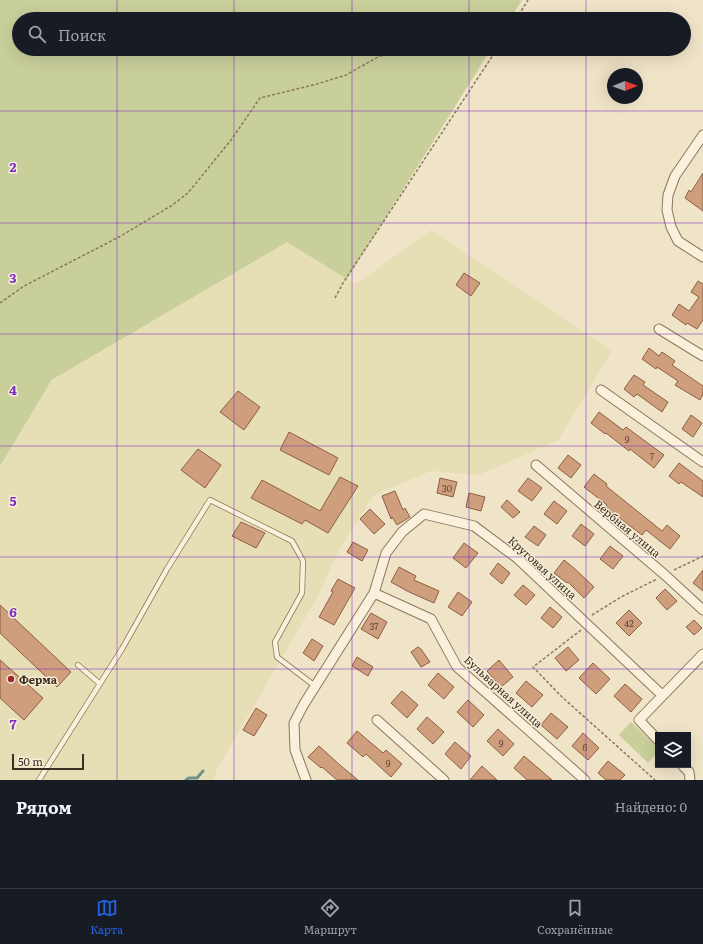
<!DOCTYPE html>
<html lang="ru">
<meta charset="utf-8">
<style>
:root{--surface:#171b24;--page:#20242c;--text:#f1f3f6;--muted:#9ea1a6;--line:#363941;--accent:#2563eb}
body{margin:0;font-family:Literata,serif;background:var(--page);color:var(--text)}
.controls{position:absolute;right:12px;bottom:12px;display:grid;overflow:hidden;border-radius:0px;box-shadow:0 4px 16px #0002}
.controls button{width:36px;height:36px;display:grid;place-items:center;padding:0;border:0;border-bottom:1px solid var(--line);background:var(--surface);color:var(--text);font:20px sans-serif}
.compass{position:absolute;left:607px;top:68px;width:36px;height:36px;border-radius:50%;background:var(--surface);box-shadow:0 4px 16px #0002;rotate:89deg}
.scale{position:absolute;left:12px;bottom:10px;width:72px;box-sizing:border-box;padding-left:4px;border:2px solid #3d2e20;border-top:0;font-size:11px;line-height:14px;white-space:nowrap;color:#3d2e20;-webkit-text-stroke:3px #f7eed8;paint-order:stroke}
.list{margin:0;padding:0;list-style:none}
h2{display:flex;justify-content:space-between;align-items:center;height:52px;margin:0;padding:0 16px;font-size:17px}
h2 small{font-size:13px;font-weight:400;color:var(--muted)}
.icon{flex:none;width:22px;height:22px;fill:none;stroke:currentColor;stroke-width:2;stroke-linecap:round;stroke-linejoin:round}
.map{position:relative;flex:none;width:703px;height:780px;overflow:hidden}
.search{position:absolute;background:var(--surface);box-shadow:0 4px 16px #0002;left:12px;right:12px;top:12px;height:44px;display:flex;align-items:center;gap:10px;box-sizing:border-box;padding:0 14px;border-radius:22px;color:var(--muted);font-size:15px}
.sheet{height:108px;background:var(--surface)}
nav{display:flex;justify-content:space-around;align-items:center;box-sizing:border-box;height:56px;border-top:1px solid var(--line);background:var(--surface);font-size:11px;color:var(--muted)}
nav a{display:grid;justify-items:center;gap:2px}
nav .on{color:var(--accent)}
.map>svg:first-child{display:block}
.farmland{fill:#e6deb5}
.green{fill:#c9cf9b}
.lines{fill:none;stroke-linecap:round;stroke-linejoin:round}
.stream{stroke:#6f938a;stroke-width:3}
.building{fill:#cf9f7d;stroke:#8d5f41}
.service-casing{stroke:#8d765c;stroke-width:6}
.minor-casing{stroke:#8d765c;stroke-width:11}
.path{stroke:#8d765c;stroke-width:1.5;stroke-dasharray:3 2;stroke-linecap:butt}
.service{stroke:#faf1dc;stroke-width:4.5}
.minor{stroke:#faf1dc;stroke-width:9}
.grid{fill:none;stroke:#7b2cbf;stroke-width:1;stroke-opacity:0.55}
.poi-dot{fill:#9e2a2b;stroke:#f7eed8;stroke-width:1.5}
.labels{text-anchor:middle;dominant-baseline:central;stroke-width:3;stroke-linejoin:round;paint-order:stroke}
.number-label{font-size:9px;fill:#624a37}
.street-label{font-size:11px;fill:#3d2e20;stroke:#f7eed8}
.poi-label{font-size:11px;font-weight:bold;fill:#3d2e20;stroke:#f7eed8;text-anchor:start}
.grid-label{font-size:13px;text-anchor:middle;font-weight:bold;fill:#7b2cbf;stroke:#f7eed8;stroke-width:3;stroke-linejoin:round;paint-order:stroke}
</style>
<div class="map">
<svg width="703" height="780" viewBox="0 0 703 780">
<rect width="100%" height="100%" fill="#f0e4c8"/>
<path class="farmland" d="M 431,230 L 612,351 L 558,440 L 479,475 L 431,471 L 374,495 L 339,550 L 318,596 L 216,771 L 214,780 L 0,780 L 0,466 L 52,381 L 287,241 L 356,284 Z"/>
<path class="green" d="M 0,0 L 522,0 L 510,19 L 19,19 L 19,49 L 491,49 L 347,279 L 287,242 L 52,380 L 0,466 Z
M 631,722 L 658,748 L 658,752 L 648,763 L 619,735 Z"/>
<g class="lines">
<path class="stream" d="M 186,780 L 189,778 L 197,778 L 203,771"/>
</g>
<path class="building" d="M 703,173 L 703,211 L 685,198 L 689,190 L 691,192 Z
M 464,273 L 480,283 L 471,296 L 456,285 Z
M 698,281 L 703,284 L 703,320 L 697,329 L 687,323 L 686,325 L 672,315 L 679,304 L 689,311 L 699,297 L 691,292 Z
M 649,348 L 659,356 L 662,352 L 675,361 L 672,365 L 703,386 L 703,394 L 700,400 L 675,385 L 678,381 L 657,367 L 656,369 L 642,359 Z
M 634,375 L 645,382 L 643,385 L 668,402 L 662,412 L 637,394 L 634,397 L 624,389 Z
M 238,391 L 260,407 L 244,430 L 220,412 Z
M 599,412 L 623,430 L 626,427 L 664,455 L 654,468 L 630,449 L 629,451 L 606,433 L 605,434 L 591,423 Z
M 691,415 L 702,423 L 693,437 L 682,429 Z
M 289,432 L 338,458 L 329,475 L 280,450 Z
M 198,449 L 221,465 L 205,488 L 181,470 Z
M 568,455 L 581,465 L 571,478 L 558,468 Z
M 679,463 L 703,481 L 703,497 L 681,482 L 679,484 L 669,476 Z
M 594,474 L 607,484 L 606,486 L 662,531 L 667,525 L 680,536 L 670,549 L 646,530 L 642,535 L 605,507 L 607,505 L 584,487 Z
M 340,477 L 358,486 L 328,533 L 305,520 L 302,524 L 251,498 L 262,480 L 320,511 Z
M 440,478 L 457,482 L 453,497 L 437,493 Z
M 528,478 L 542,488 L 532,501 L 518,491 Z
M 395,491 L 403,510 L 405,508 L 410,517 L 397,525 L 392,517 L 391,519 L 382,496 Z
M 469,493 L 485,497 L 481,511 L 466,507 Z
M 507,500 L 520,512 L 513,518 L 501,507 Z
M 554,501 L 567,511 L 557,524 L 544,514 Z
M 370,509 L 385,524 L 374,534 L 360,519 Z
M 241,522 L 265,533 L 256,548 L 232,536 Z
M 581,524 L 594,534 L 585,546 L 572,536 Z
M 534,526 L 546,535 L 538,546 L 525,537 Z
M 353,542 L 368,550 L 362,561 L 347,552 Z
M 464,543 L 478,553 L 466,568 L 453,558 Z
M 610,546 L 623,556 L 613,569 L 600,559 Z
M 564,560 L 575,569 L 594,587 L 584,598 L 568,582 L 567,583 L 554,573 Z
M 498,563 L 510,573 L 502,584 L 490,574 Z
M 399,567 L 416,576 L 414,580 L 439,591 L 434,603 L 409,592 L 391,582 Z
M 703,570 L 703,591 L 693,583 Z
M 338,579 L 355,588 L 334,625 L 319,617 L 333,592 L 331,591 Z
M 523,585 L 535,595 L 526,605 L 514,595 Z
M 665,589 L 677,601 L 667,610 L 656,598 Z
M 458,592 L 472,602 L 462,616 L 448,607 Z
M 0,605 L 71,672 L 57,687 L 0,633 Z
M 550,607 L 562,617 L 553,628 L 541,618 Z
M 629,610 L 642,623 L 629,636 L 616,623 Z
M 371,613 L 387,622 L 378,639 L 361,629 Z
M 694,620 L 702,628 L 694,635 L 686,627 Z
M 312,639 L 323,646 L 314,661 L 303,653 Z
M 418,647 L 421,649 L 430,662 L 421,667 L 411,652 Z
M 568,647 L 579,660 L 566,671 L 555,658 Z
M 357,657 L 373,667 L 368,676 L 352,666 Z
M 0,660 L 43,698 L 24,720 L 0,698 Z
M 499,660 L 513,677 L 501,687 L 487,671 Z
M 593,663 L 610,679 L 596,694 L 579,678 Z
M 438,673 L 454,687 L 444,699 L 428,685 Z
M 526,681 L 543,695 L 532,707 L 516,693 Z
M 625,684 L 642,699 L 631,712 L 614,696 Z
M 402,691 L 418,705 L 407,718 L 391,703 Z
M 468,700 L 484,715 L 473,727 L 457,712 Z
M 256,708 L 267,715 L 254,736 L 243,730 Z
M 551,713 L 568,727 L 557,739 L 541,725 Z
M 427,717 L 444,732 L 433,744 L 417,729 Z
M 498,729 L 514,744 L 503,756 L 487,741 Z
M 357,731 L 383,753 L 386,750 L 402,764 L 391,777 L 366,754 L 363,757 L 347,743 Z
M 583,733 L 599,748 L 588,760 L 572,746 Z
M 455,742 L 471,756 L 461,769 L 445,754 Z
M 319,746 L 341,766 L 358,780 L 337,780 L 322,767 L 321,768 L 308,757 Z
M 524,756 L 552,780 L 527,780 L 514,768 Z
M 608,761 L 625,775 L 620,780 L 606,780 L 598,773 Z
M 482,766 L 497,780 L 470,780 Z"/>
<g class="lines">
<g class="service-casing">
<path id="service" d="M 78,665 L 99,683
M 39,780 L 122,649 L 167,569 L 210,500 L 292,541 L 303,561 L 302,593 L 275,642 L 277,657 L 315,686"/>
</g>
<g class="minor-casing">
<path id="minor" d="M 703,135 L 675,176 L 668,195 L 667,210 L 671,227 L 678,241 L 703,257
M 659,329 L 703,356
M 601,390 L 703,462
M 536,465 L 665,575 L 703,610
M 374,593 L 431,619 L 457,667 L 585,780
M 377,720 L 444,780
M 658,740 L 639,720 L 703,654
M 682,765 L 689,772 L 690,780
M 306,780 L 295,750 L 294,723 L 304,704 L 374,593 L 386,553 L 402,532 L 424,514 L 474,526 L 517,558 L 662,695"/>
</g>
<path class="path" d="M 516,19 L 528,0
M 335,298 L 343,283 L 497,49
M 0,303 L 24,286 L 119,237 L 171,206 L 188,193 L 231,140 L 260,98 L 317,84 L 346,75 L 378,57 L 399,49
M 674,570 L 703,556
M 592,615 L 621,597 L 657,579
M 581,630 L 533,667 L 562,697 L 655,780"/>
<use href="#service" class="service"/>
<use href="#minor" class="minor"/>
</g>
<path class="grid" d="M 117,0 L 117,19M 234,0 L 234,19M 352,0 L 352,19M 469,0 L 469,19M 586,0 L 586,19M 117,49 L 117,780M 234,49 L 234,780M 352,49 L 352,780M 469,49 L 469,780M 586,49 L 586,780M 0,111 L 703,111M 0,223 L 703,223M 0,334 L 703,334M 0,446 L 703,446M 0,557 L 703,557M 0,669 L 703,669"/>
<circle class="poi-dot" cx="11" cy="679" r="4"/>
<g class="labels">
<g class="number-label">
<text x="627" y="439">9</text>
<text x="652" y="456">7</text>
<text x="447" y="488">30</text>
<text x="629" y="623">42</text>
<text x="374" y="626">37</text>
<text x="501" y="743">9</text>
<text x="585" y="747">6</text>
<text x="388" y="763">9</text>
</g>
<g class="street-label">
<text transform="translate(628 528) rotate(40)">Вербная улица</text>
<text transform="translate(543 567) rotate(42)">Круговая улица</text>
<text transform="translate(504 691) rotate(42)">Бульварная улица</text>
</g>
<g class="poi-label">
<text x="19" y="679">Ферма</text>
</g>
</g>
<g class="grid-label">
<text x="13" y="172">2</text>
<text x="13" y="283">3</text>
<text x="13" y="395">4</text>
<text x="13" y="506">5</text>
<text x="13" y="617">6</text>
<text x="13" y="729">7</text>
</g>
</svg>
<div class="controls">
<button><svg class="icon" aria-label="layers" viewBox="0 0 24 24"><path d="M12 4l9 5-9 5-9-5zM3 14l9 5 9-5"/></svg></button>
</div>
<svg class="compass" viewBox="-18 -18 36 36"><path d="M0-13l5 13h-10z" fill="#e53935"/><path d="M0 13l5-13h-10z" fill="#9ea1a6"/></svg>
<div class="scale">50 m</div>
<div class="search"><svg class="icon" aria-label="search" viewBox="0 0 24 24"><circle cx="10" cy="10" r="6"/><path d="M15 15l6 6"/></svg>Поиск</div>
</div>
<section class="sheet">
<h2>Рядом<small>Найдено: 0</small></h2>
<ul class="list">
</ul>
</section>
<nav>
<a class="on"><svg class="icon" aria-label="map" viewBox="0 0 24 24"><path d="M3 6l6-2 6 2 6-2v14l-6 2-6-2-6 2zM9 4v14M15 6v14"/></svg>Карта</a>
<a><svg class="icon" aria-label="directions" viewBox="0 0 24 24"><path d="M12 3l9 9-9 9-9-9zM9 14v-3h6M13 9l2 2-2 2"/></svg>Маршрут</a>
<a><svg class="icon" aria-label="saved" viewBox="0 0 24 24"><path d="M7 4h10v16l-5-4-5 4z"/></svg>Сохранённые</a>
</nav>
